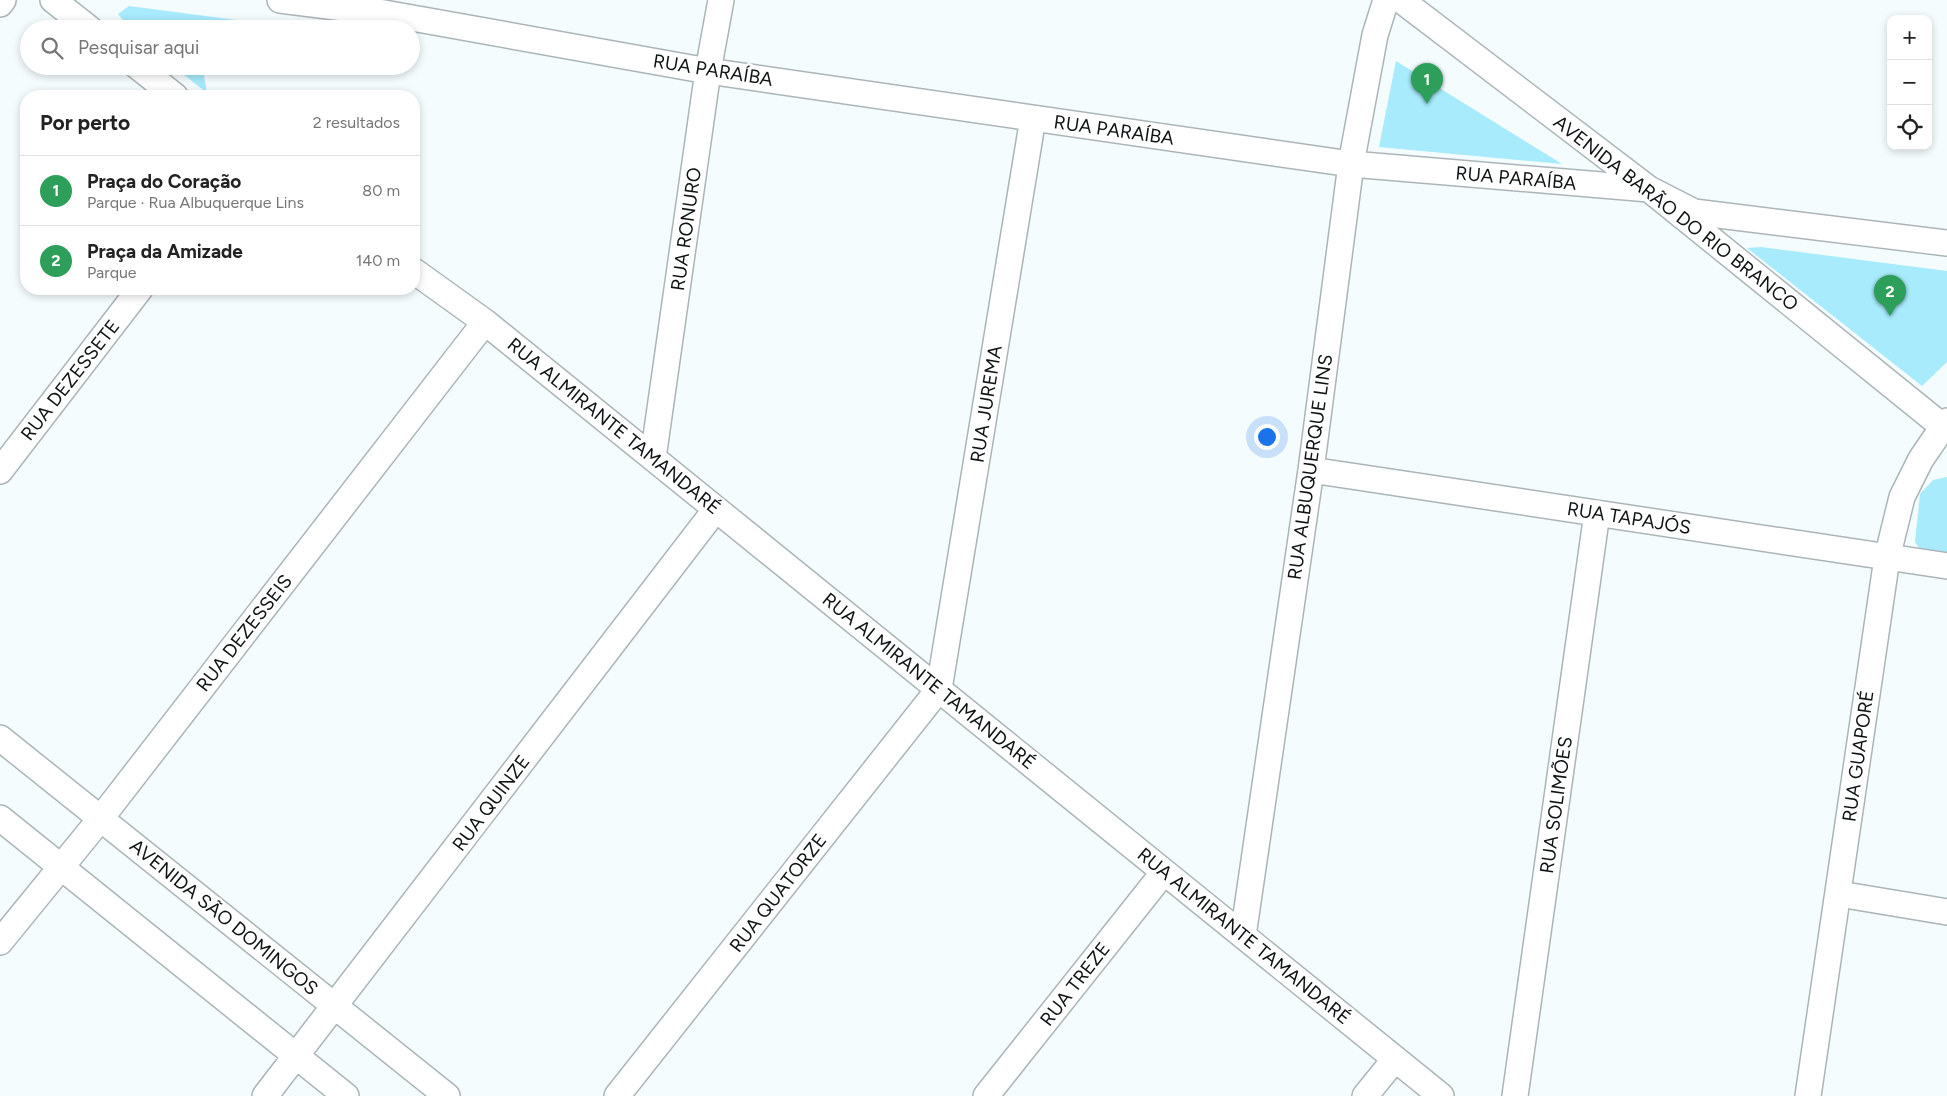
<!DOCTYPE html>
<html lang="pt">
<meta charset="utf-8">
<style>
:root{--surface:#fff;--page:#f6f6f6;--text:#222;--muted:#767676;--line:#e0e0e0;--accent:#ea580c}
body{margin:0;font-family:Figtree,sans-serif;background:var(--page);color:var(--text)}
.controls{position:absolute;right:15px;top:15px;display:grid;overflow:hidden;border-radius:10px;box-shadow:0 2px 8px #0003}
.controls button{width:45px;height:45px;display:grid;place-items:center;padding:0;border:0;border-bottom:1px solid var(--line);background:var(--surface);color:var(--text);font:25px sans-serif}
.you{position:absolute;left:1266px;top:436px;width:18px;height:18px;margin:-12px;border:4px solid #fff;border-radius:50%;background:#1a73e8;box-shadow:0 0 0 8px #1a73e833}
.badge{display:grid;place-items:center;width:32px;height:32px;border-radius:50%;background:var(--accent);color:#fff;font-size:16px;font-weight:700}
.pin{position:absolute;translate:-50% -41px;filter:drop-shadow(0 1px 2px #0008)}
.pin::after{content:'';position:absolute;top:26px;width:18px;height:15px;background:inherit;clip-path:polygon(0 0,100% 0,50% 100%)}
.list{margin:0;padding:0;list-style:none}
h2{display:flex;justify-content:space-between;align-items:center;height:65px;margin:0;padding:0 20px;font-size:21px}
h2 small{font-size:16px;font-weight:400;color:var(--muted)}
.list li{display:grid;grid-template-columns:32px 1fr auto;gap:15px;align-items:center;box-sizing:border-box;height:70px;padding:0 20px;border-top:1px solid var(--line)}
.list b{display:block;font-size:19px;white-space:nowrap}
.list p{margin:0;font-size:16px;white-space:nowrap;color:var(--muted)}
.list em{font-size:16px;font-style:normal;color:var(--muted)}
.icon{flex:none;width:28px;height:28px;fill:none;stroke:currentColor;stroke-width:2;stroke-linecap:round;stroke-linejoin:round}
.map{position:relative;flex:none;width:1947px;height:1096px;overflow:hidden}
.search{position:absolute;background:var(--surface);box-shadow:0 2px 8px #0003;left:20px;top:20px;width:400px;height:55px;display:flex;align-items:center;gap:12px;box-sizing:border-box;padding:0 18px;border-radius:28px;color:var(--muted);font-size:19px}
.panel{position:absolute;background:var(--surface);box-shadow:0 2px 8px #0003;left:20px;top:90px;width:400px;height:205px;border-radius:20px}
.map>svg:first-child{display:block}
.green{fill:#a7ebfc}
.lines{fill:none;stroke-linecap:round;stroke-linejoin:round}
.minor-casing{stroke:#abb5b7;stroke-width:28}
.minor{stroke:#fff;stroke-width:25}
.labels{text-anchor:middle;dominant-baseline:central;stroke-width:5;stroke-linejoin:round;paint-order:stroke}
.street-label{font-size:19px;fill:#0f1313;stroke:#fff}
</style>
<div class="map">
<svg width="1947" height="1096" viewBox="0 0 1947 1096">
<rect width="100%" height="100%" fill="#f4fcfe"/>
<path class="green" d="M 129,6 L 244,21 L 233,29 L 130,29 L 118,14 Z
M 1396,61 L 1562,164 L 1379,147 Z
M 173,66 L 208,66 L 204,76 L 207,93 Z
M 1761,247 L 1947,271 L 1947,362 L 1922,386 L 1747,248 Z
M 1947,477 L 1947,556 L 1920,550 L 1915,542 L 1920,494 L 1933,480 Z"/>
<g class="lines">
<g class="minor-casing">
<path id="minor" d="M 53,0 L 90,29
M 280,0 L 384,13 L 708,71 L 1351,164 L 1649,189 L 1694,212 L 1947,243
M 1401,0 L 1649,189 L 1947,430
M 0,4 L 3,0
M 137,66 L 175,96
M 414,271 L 485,322 L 1441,1096
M 653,458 L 708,71 L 721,0
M 1311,470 L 1947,566
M 0,471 L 140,289
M 0,738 L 447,1096
M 0,818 L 346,1096
M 1839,894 L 1947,912
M 1243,936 L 1311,470 L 1351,164 L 1375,35 L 1386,0
M 0,942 L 101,818 L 485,322
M 265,1096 L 716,509
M 617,1096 L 939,689 L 1033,118
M 986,1096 L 1164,872
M 1365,1096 L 1395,1059
M 1515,1096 L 1597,513
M 1808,1096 L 1887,558 L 1902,497 L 1921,459 L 1947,421"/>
</g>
<use href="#minor" class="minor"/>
</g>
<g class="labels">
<g class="street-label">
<text transform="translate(713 70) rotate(9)">RUA PARAÍBA</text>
<text transform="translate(1114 130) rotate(8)">RUA PARAÍBA</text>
<text transform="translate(1516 178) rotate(5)">RUA PARAÍBA</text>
<text transform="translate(1676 213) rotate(38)">AVENIDA BARÃO DO RIO BRANCO</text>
<text transform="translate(686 229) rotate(-82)">RUA RONURO</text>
<text transform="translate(70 380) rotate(-52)">RUA DEZESSETE</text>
<text transform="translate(986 404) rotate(-81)">RUA JUREMA</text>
<text transform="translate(614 426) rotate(39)">RUA ALMIRANTE TAMANDARÉ</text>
<text transform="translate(1310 467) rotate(-82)">RUA ALBUQUERQUE LINS</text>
<text transform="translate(1629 518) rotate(9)">RUA TAPAJÓS</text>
<text transform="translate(244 633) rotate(-52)">RUA DEZESSEIS</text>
<text transform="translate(929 681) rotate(39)">RUA ALMIRANTE TAMANDARÉ</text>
<text transform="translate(1858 756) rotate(-82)">RUA GUAPORÉ</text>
<text transform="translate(491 803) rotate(-53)">RUA QUINZE</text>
<text transform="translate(1556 805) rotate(-82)">RUA SOLIMÕES</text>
<text transform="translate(778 893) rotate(-52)">RUA QUATORZE</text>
<text transform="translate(224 917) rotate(39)">AVENIDA SÃO DOMINGOS</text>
<text transform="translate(1244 936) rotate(39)">RUA ALMIRANTE TAMANDARÉ</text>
<text transform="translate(1075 984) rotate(-52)">RUA TREZE</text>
</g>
</g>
</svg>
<div class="controls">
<button>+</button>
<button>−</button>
<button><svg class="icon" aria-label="locate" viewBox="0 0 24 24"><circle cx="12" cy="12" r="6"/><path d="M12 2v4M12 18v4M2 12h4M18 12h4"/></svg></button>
</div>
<div class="you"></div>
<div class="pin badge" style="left:1427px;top:104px;background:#2e9e5b">1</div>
<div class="pin badge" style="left:1890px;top:316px;background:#2e9e5b">2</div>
<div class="search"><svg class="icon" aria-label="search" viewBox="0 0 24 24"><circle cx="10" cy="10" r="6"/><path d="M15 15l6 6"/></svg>Pesquisar aqui</div>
<section class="panel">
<h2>Por perto<small>2 resultados</small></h2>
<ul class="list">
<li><span class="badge" style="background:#2e9e5b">1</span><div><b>Praça do Coração</b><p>Parque · Rua Albuquerque Lins</p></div><em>80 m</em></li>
<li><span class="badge" style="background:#2e9e5b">2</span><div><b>Praça da Amizade</b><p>Parque</p></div><em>140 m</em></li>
</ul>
</section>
</div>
